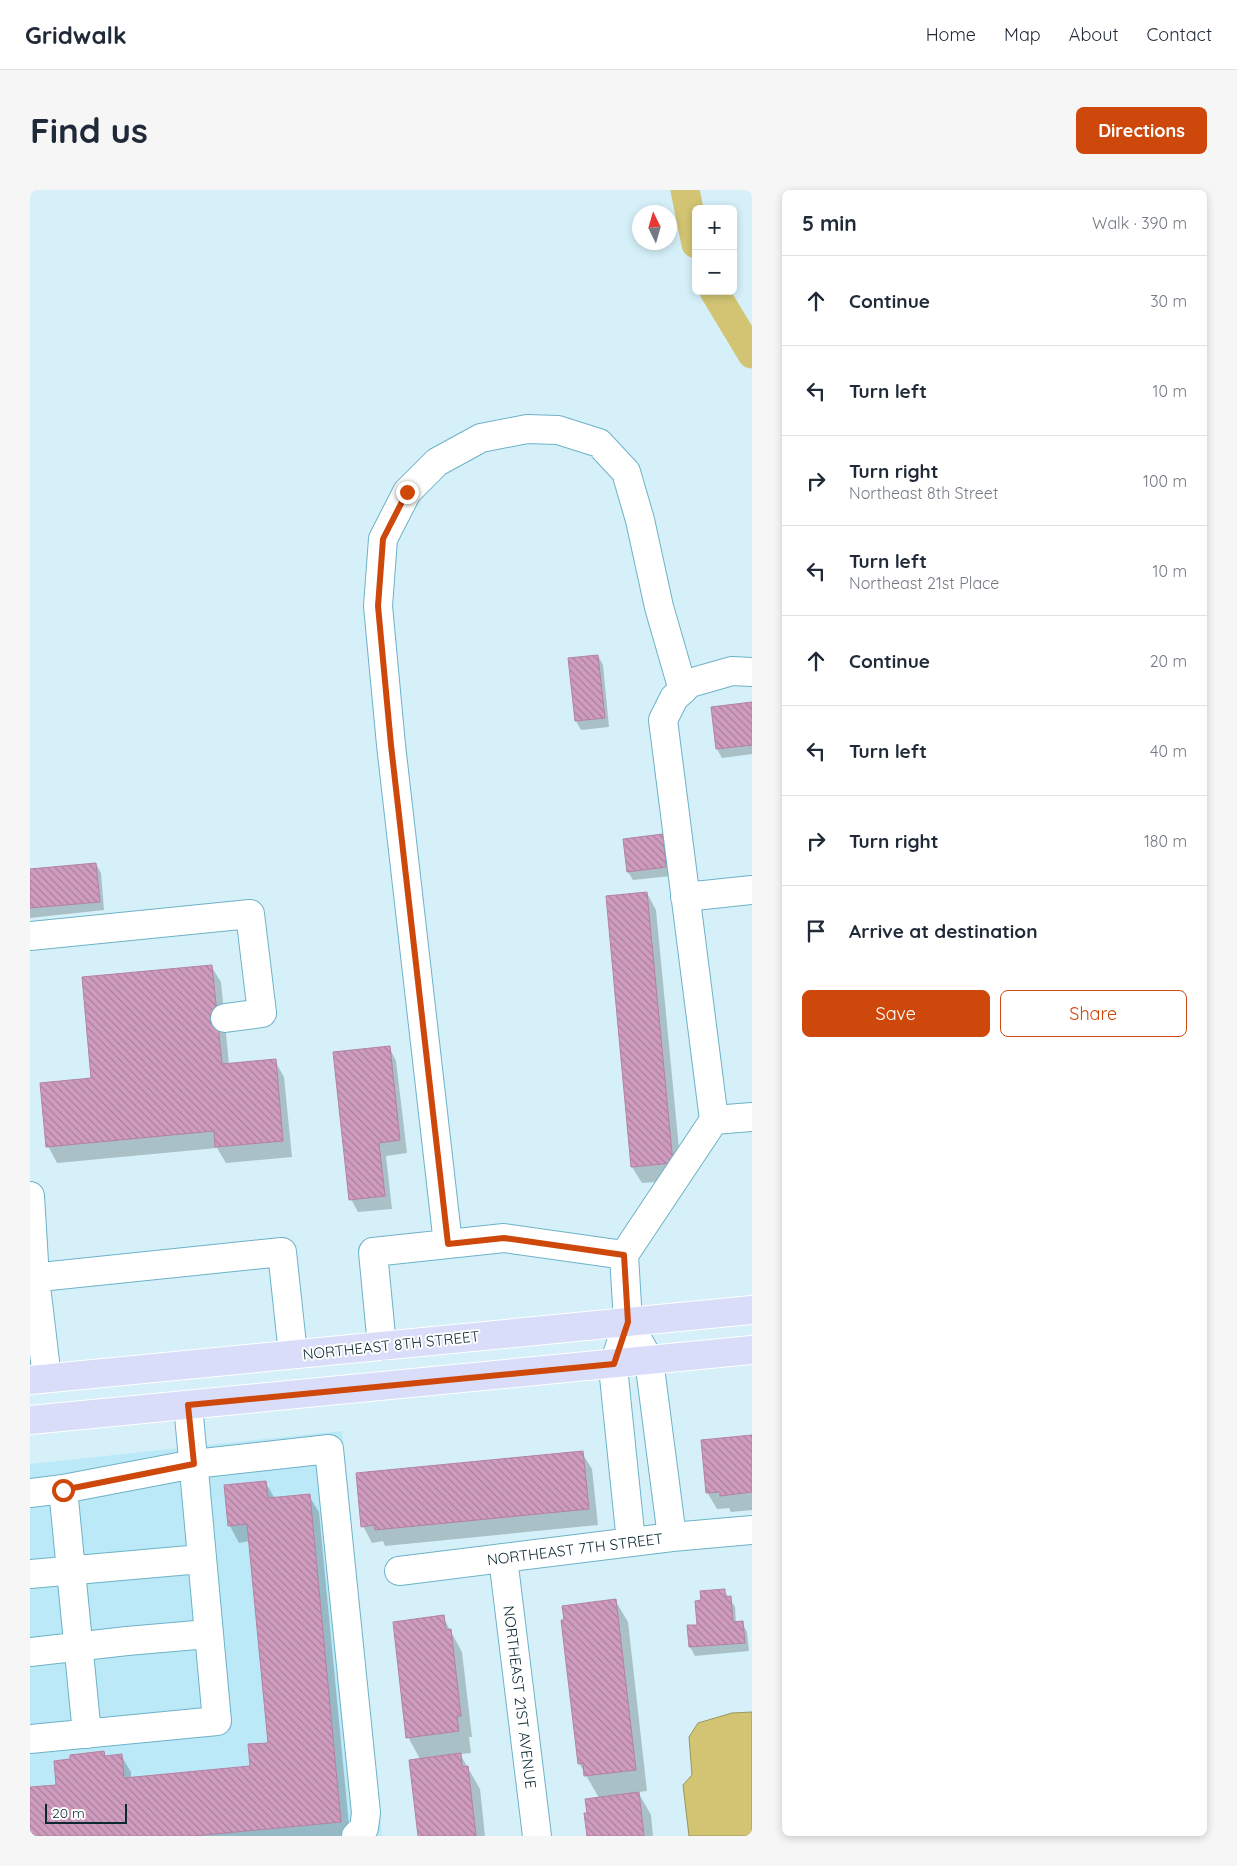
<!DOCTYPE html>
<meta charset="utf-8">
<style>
:root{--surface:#fff;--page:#f6f6f7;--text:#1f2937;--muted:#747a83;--line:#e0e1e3;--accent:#ce480b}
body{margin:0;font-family:Quicksand,sans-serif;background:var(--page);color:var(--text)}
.controls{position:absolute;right:15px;top:15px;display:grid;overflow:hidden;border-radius:8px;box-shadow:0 2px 8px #0003}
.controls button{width:45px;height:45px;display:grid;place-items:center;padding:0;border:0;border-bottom:1px solid var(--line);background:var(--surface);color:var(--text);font:25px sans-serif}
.compass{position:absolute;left:602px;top:15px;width:45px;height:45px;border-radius:50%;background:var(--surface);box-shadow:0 2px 8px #0003;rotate:355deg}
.scale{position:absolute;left:15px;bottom:12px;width:82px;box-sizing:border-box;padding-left:5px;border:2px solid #0c2932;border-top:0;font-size:14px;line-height:18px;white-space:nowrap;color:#0c2932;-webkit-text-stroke:4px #fff;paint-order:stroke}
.stop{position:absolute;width:15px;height:15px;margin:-11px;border:4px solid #ce480b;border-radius:50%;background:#fff}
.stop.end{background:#ce480b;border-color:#fff;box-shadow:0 1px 5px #0008}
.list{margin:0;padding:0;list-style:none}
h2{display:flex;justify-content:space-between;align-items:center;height:65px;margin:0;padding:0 20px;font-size:21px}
h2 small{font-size:16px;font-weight:400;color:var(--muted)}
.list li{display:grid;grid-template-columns:32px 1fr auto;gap:15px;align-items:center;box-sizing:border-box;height:90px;padding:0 20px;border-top:1px solid var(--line)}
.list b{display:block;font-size:19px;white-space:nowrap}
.list p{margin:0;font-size:16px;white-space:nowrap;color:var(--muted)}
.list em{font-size:16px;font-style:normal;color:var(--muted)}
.actions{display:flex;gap:10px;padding:15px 20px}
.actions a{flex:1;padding:11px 0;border:1px solid var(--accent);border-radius:8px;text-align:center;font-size:18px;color:var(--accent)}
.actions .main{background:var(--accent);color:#fff}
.icon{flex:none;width:28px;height:28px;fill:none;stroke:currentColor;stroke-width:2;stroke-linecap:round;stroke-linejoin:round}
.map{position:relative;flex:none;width:722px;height:1646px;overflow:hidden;border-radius:8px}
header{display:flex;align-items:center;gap:30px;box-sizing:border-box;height:70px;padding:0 25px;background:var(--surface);border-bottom:1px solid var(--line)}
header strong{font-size:24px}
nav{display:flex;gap:28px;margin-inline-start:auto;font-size:18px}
.intro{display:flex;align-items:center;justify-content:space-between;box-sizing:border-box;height:120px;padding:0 30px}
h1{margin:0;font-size:35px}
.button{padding:12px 22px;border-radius:8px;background:var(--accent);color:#fff;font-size:18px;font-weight:700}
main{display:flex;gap:30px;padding:0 30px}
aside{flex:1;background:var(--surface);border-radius:8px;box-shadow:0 2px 8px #0003}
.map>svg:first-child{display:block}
.built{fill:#bbe9f7}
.water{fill:#d2c473;stroke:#979660}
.shadow{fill:#0003}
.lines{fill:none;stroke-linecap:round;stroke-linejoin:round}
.canal{stroke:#d2c473;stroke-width:29}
.building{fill:url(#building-back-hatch);stroke:#b482a4}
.minor-casing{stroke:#6db2c7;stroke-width:30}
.major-casing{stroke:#fff;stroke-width:30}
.minor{stroke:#fff;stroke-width:28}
.major{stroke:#daddf9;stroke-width:28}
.route{stroke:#ce480b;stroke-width:6}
.labels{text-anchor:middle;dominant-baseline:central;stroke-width:4;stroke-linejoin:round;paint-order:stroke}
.street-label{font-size:15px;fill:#0c2932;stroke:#fff}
</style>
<header>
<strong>Gridwalk</strong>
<nav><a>Home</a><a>Map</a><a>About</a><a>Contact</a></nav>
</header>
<div class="intro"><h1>Find us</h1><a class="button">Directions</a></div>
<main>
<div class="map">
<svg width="722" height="1646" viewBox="0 0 722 1646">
<defs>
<pattern id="building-back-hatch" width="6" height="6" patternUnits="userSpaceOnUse" patternTransform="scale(1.25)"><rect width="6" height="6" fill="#d09cbe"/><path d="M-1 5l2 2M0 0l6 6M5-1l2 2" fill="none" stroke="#a77f9b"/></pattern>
</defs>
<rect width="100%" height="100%" fill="#d5f0f9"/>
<path class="built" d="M 312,1241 L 352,1646 L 0,1646 L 0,1274 Z"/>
<path class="water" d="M 722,1522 L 722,1646 L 659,1646 L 653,1595 L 662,1585 L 659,1547 L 668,1533 L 702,1523 Z"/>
<path class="shadow" d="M 568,466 L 573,475 L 579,537 L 551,540 L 546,531 Z
M 722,514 L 722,564 L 692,568 L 687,559 Z
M 632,646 L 637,655 L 641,686 L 603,690 L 598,682 Z
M 66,674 L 71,683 L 74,720 L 0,728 L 0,681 Z
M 617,703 L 626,720 L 652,990 L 612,993 L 602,977 Z
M 181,776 L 191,792 L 199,875 L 245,871 L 254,887 L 262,967 L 196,973 L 187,958 L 27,973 L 18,956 L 63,889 Z
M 359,857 L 366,871 L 377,963 L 356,966 L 362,1019 L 328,1022 L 321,1009 Z
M 722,1246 L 722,1320 L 701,1322 L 699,1318 L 687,1319 L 677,1302 Z
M 552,1263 L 562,1279 L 568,1335 L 355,1356 L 353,1351 L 342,1353 L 333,1336 Z
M 236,1293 L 245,1309 L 279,1306 L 289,1322 L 320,1646 L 0,1646 L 0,1598 L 27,1596 L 74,1563 L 76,1567 L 91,1565 L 101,1582 L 101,1588 L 221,1577 L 240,1554 L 220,1351 L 209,1353 L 200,1336 L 196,1297 Z
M 694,1400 L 705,1417 L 706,1433 L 712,1433 L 717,1442 L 719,1461 L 665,1466 L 660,1457 L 668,1436 Z
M 585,1410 L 598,1432 L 617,1601 L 608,1602 L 621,1625 L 623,1646 L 558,1646 L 558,1624 L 569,1608 L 549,1573 Z
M 413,1427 L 432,1462 L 442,1547 L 439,1547 L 441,1563 L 430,1564 L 450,1599 L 455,1646 L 389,1646 L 390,1569 L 378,1547 Z"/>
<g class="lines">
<path class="canal" d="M 655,0 L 666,54
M 684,101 L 722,164"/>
</g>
<path class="building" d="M 568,465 L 575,528 L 545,531 L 538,468 Z
M 722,512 L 722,555 L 686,559 L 681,517 Z
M 633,644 L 636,677 L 597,682 L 593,649 Z
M 66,673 L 70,712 L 0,718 L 0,679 Z
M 617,702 L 643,973 L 601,977 L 576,706 Z
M 182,775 L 192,874 L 246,869 L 253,951 L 185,957 L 184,941 L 16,957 L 10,893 L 61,888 L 52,787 Z
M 360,856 L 370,950 L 349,953 L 355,1006 L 319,1010 L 303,862 Z
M 722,1245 L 722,1302 L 690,1306 L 690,1302 L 676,1303 L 671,1250 Z
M 553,1261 L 559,1319 L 345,1340 L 344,1335 L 331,1337 L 326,1283 Z
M 236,1291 L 238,1308 L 280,1304 L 311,1632 L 164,1646 L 0,1646 L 0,1597 L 26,1595 L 24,1571 L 40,1569 L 40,1565 L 74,1561 L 75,1566 L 92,1564 L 94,1588 L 220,1576 L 218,1554 L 238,1553 L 217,1334 L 198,1336 L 194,1295 Z
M 695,1399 L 695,1407 L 701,1406 L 703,1432 L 713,1431 L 715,1453 L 659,1457 L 657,1435 L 667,1435 L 665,1411 L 671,1410 L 670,1401 Z
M 586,1409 L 606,1580 L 554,1586 L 553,1573 L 548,1574 L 531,1430 L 534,1430 L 532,1416 Z
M 414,1425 L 416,1440 L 421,1439 L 431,1526 L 427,1526 L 429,1541 L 376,1548 L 363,1432 Z
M 431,1563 L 432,1577 L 438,1576 L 446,1646 L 388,1646 L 379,1570 Z
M 609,1602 L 614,1646 L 557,1646 L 554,1623 L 557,1623 L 555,1609 Z"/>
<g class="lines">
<g class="minor-casing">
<path id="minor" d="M 655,707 L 722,700
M 0,746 L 220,724 L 232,823 L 195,828
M 684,930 L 722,927
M 0,1006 L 5,1088 L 17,1188
M 418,1054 L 361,555 L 348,416 L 353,349 L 377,302 L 407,272 L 451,248 L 497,239 L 528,240 L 569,253 L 596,282 L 610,330 L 629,417 L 653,500
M 0,1088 L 252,1062 L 263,1164
M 598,1132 L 619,1170 L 642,1347
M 352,1156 L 343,1062 L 474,1048 L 594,1065
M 33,1299 L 57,1544
M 0,1303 L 33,1299 L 164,1274 L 299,1259 L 336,1623 L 334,1638 L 326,1646
M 601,1352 L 583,1177 L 598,1132 L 594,1065 L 684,930 L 633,530 L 644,508 L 660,493 L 702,481 L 722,482
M 473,1368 L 507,1646
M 369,1381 L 642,1347 L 722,1340
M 0,1384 L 171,1369
M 0,1462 L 97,1451 L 178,1444
M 0,1549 L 187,1531 L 158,1215"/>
</g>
<g class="major-casing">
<path id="major" d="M 0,1190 L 722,1120
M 0,1230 L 722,1160"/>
</g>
<use href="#minor" class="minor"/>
<use href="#major" class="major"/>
</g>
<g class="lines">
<path class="route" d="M 33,1300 L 164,1274 L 158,1215 L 584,1174 L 598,1132 L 594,1065 L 474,1048 L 418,1054 L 361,555 L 348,416 L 353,349 L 377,302"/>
</g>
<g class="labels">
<g class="street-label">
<text transform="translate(361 1155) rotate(-6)">NORTHEAST 8TH STREET</text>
<text transform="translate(545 1359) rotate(-7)">NORTHEAST 7TH STREET</text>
<text transform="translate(490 1507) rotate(83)">NORTHEAST 21ST AVENUE</text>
</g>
</g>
</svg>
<div class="controls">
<button>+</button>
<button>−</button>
</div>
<svg class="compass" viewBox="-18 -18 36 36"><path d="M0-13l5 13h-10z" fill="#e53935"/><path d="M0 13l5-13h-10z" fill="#747a83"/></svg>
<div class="scale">20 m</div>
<div class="stop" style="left:33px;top:1300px"></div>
<div class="stop end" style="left:377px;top:302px"></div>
</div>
<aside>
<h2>5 min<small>Walk · 390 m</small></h2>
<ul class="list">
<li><svg class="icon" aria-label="ahead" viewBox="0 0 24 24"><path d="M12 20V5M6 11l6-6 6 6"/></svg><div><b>Continue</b></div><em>30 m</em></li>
<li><svg class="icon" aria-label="left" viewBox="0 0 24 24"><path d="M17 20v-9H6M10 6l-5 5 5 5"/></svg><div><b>Turn left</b></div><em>10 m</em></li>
<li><svg class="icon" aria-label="right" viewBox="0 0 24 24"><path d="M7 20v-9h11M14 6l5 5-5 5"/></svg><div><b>Turn right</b><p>Northeast 8th Street</p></div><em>100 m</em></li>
<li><svg class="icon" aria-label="left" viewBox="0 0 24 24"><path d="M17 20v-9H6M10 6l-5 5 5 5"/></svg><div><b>Turn left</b><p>Northeast 21st Place</p></div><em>10 m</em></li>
<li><svg class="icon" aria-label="ahead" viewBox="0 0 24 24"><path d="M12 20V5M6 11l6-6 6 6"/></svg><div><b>Continue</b></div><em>20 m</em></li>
<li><svg class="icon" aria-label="left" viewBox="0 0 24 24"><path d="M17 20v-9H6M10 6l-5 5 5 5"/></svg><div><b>Turn left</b></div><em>40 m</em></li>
<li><svg class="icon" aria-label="right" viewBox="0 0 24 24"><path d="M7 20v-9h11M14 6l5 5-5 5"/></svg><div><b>Turn right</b></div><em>180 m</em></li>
<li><svg class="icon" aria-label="arrive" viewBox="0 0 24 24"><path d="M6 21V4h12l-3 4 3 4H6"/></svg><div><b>Arrive at destination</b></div></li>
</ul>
<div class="actions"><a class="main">Save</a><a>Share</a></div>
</aside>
</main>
